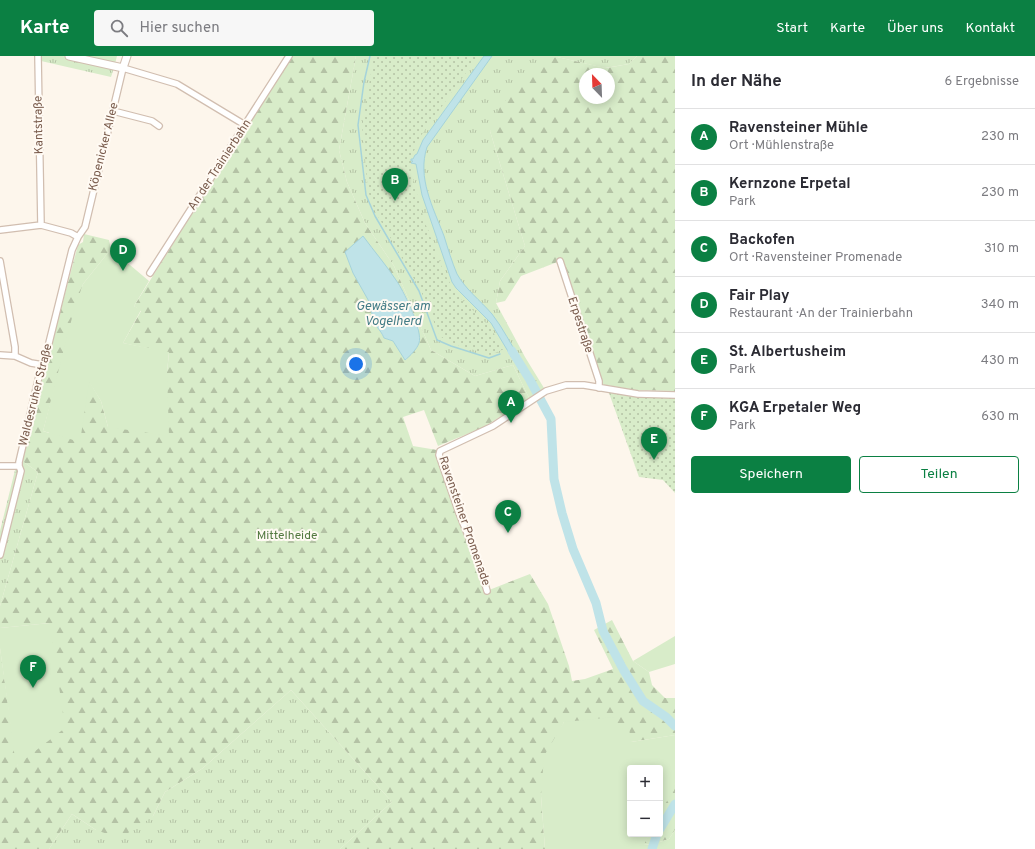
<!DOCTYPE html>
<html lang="de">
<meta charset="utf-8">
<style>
:root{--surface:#fff;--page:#f7f7f7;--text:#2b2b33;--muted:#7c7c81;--line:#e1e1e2;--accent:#0b8043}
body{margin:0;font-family:Overpass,sans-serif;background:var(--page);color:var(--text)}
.controls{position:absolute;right:12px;bottom:12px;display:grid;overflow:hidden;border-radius:4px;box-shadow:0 2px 10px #0003}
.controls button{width:36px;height:36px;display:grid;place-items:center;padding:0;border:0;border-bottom:1px solid var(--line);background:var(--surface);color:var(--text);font:20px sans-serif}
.compass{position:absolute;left:579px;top:12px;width:36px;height:36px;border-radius:50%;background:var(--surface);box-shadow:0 2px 10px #0003;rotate:337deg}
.you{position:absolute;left:356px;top:308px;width:14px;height:14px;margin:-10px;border:3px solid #fff;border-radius:50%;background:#1a73e8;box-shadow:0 0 0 6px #1a73e833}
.badge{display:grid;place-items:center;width:26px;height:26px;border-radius:50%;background:var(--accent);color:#fff;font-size:13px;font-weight:700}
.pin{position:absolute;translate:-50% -33px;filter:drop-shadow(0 1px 2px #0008)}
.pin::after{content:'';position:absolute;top:21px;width:14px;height:12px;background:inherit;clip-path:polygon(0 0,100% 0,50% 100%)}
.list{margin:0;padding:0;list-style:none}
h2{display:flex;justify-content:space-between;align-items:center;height:52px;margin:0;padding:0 16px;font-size:17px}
h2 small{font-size:13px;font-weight:400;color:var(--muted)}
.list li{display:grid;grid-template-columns:26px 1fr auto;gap:12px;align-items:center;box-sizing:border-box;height:56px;padding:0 16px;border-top:1px solid var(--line)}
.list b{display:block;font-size:15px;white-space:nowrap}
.list p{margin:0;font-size:13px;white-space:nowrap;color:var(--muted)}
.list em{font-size:13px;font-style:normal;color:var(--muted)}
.actions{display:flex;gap:8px;padding:12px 16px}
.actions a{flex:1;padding:9px 0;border:1px solid var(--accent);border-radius:4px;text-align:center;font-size:14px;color:var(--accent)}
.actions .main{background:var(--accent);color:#fff}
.icon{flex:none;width:22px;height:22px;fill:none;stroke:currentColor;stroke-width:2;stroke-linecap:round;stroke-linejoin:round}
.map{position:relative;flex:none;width:675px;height:793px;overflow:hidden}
header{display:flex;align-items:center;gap:24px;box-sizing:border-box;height:56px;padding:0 20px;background:var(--accent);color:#fff}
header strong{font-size:19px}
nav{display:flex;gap:22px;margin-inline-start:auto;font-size:14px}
.search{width:280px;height:36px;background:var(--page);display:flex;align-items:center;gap:10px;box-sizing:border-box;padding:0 14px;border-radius:4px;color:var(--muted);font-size:15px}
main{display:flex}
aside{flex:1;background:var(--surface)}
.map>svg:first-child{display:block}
.grass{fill:url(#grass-tufts)}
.forest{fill:url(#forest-firs);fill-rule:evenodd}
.park{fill:url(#park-dots)}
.garden{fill:#d8ecc9}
.water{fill:#bfe3e8;stroke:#a5d3da}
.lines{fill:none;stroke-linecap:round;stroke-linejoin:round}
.stream{stroke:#a5d3da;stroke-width:1.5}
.river{stroke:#bfe3e8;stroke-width:9}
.minor-casing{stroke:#d1beb0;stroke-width:8}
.tertiary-casing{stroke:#d1beb0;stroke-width:9}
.minor{stroke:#fff;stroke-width:5.5}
.tertiary{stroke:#fff;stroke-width:7}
.labels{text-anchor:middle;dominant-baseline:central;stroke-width:4;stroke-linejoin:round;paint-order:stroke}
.street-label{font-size:12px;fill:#7a5c4d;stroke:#fffaf3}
.park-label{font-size:12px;fill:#537a41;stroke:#fffaf3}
.water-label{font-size:13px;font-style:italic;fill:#437c86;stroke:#fffaf3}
</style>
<header>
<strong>Karte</strong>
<div class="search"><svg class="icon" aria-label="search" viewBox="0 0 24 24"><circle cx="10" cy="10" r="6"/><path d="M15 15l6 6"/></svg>Hier suchen</div>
<nav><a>Start</a><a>Karte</a><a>Über uns</a><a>Kontakt</a></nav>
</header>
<main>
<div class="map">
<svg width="675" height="793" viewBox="0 0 675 793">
<defs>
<pattern id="grass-tufts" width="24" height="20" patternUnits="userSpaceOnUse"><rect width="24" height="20" fill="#d8ecc9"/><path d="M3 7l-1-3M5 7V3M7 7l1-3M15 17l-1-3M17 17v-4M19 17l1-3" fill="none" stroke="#b4c2a5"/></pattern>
<pattern id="forest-firs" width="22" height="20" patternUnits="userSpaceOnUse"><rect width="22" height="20" fill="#d8ecc9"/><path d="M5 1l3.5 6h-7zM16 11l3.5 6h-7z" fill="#b4c2a5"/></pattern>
<pattern id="park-dots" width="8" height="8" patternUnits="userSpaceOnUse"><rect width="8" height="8" fill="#d8ecc9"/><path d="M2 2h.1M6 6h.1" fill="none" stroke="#b4c2a5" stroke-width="1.8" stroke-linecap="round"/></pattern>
</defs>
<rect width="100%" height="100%" fill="#fdf6ec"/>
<path class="grass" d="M 41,0 L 63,0 L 114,12 L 111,21 L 41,5 Z
M 82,0 L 117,0 L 115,8 Z
M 356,0 L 637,0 L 629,8 L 605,12 L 557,1 L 490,75 L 525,190 L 500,225 L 496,247 L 525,301 L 544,332 L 529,342 L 513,309 L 475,320 L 431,294 L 394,210 L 365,167 L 347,126 L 339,94 Z
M 18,402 L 38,416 L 0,550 L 0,475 Z
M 291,634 L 392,746 L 340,793 L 49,793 L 72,758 L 96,774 L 153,760 L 165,736 L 203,712 Z"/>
<path class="forest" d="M 291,0 L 356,0 L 339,94 L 347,126 L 365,167 L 394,210 L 431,294 L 475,320 L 513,309 L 529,342 L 484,371 L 438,390 L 424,354 L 403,361 L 413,390 L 437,394 L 484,536 L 530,518 L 548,548 L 569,610 L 572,625 L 585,623 L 613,613 L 594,574 L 612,564 L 633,605 L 649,616 L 652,629 L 665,642 L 675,642 L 675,679 L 631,686 L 616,674 L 564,666 L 560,675 L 541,740 L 545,793 L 340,793 L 392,746 L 291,634 L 203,712 L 165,736 L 153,760 L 137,772 L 126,778 L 113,780 L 96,774 L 72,758 L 49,793 L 0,793 L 0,592 L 17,710 L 50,567 L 0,572 L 0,550 L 38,416 L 18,402 L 29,372 L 78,189 L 83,186 L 84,178 L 109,184 L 111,193 L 83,228 L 43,375 L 49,377 L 89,325 L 101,345 L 108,371 L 167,316 L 169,297 L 123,287 L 141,255 L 134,250 ZM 403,235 L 411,251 L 419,273 L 406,304 L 393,285 L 384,282 C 382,277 380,275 377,271 C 373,265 371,256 371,249 Z
M 637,0 L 675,0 L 675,335 L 635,334 L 600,328 L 560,205 L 521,220 L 505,245 L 496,247 L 500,225 L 525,190 L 490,75 L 500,51 L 539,5 L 557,1 L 606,12 L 629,8 ZM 585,18 L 609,18 L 609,42 L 585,42 Z
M 675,727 L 675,774 L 669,783 L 653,788 L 643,789 L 649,778 L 660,778 L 660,756 Z"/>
<path class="park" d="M 374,0 L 478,0 L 422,78 L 411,101 L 413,123 L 424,164 L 444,217 L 458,240 L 488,269 L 504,293 L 490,299 L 448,286 L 440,280 L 421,235 L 375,155 L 368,135 L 362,69 Z
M 609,337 L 675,340 L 675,437 L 663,424 L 639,421 Z"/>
<path class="garden" d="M 111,193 L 149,225 L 134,250 L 141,254 L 123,287 L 169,296 L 167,316 L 169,380 L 108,371 L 101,345 L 89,326 L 80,386 L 43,375 L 74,254 L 83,228 Z
M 50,567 L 65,672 L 16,710 L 0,592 L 0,572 Z
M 675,580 L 675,608 L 649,616 L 633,605 Z
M 614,661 L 616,674 L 629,672 L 631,686 L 675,679 L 675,727 L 674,734 L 660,756 L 660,712 L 630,712 L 630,778 L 649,778 L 644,789 L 653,788 L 669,783 L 675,774 L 675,793 L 545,793 L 541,740 L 544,700 L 564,666 Z"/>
<path class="water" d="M 484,0 L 492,0 L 427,91 C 417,122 433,151 444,180 C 448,193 452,206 457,218 C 466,234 480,244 492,258 C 503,272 511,289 521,304 L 517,306 L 512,302 L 491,267 L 456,232 L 452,226 L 422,139 L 416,108 L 411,107 L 413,105 L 411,105 L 411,103 L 413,103 L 415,99 L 417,98 L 423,84 Z
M 363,180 C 374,195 387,210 398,227 C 405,238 423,275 419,287 C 417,293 410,300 405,304 L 393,285 L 384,282 C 382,277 380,275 377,271 C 373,265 371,256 371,249 L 353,217 L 345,196 Z"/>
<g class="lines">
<path class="stream" d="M 370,0 L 364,26 L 358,69 L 366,139 L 375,160 L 419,235 L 437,284 L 451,290 L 489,302 L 500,298"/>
<path class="river" d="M 512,295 L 530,324 L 551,363 L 554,423 L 562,457 L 573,493 L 596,547 L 603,575 L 623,613 L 643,645 L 666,661 L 675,670
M 660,773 L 675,748
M 652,793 L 657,778"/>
<g class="minor-casing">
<path id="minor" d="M 38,0 L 41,169
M 113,55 L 152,65 L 159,70
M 0,174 L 41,169 L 71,177 L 78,181
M 0,205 L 15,291 L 15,300
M 560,205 L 599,325 L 599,332
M 150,217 L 289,0
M 0,299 L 15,300 L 31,307 L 43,309
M 0,410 L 19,410
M 0,499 L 21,415 L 19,410 L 19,406 L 40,316 L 45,303 L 72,194 L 78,181 L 85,171 L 123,12 L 177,28 L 245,69
M 487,535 L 479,507 L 459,457 L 439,399 L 440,395 L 493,370 L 546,335 L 566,329 L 584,329 L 638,338 L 675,339"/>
</g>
<g class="tertiary-casing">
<path id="tertiary" d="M 69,0 L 123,12 L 127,0"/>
</g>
<use href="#minor" class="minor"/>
<use href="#tertiary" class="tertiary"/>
</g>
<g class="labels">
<g class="street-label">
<text transform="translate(39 69) rotate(-91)">Kantstraße</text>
<text transform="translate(104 91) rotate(-76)">Köpenicker Allee</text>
<text transform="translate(220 109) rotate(-57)">An der Trainierbahn</text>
<text transform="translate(580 269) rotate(72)">Erpestraße</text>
<text transform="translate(36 339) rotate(-76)">Waldesruher Straße</text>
<text transform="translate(464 465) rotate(71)">Ravensteiner Promenade</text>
</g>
<g class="park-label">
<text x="287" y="480">Mittelheide</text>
</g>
<g class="water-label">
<text x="393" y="251">Gewässer am<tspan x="393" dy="15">Vogelherd</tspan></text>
</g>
</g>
</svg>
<div class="controls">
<button>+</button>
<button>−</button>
</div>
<svg class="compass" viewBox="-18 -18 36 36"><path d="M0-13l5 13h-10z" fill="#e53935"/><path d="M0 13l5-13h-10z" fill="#7c7c81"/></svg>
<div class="you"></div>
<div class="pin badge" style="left:511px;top:367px">A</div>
<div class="pin badge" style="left:395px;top:145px">B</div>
<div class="pin badge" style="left:508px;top:477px">C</div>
<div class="pin badge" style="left:123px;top:215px">D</div>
<div class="pin badge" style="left:654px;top:404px">E</div>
<div class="pin badge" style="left:33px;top:632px">F</div>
</div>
<aside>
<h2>In der Nähe<small>6 Ergebnisse</small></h2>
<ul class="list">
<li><span class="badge">A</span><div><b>Ravensteiner Mühle</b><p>Ort · Mühlenstraße</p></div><em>230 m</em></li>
<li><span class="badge">B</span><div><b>Kernzone Erpetal</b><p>Park</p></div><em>230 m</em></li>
<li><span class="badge">C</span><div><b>Backofen</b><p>Ort · Ravensteiner Promenade</p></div><em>310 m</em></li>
<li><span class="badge">D</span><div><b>Fair Play</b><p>Restaurant · An der Trainierbahn</p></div><em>340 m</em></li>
<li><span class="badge">E</span><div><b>St. Albertusheim</b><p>Park</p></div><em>430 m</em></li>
<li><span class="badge">F</span><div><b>KGA Erpetaler Weg</b><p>Park</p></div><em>630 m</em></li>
</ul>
<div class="actions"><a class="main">Speichern</a><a>Teilen</a></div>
</aside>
</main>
